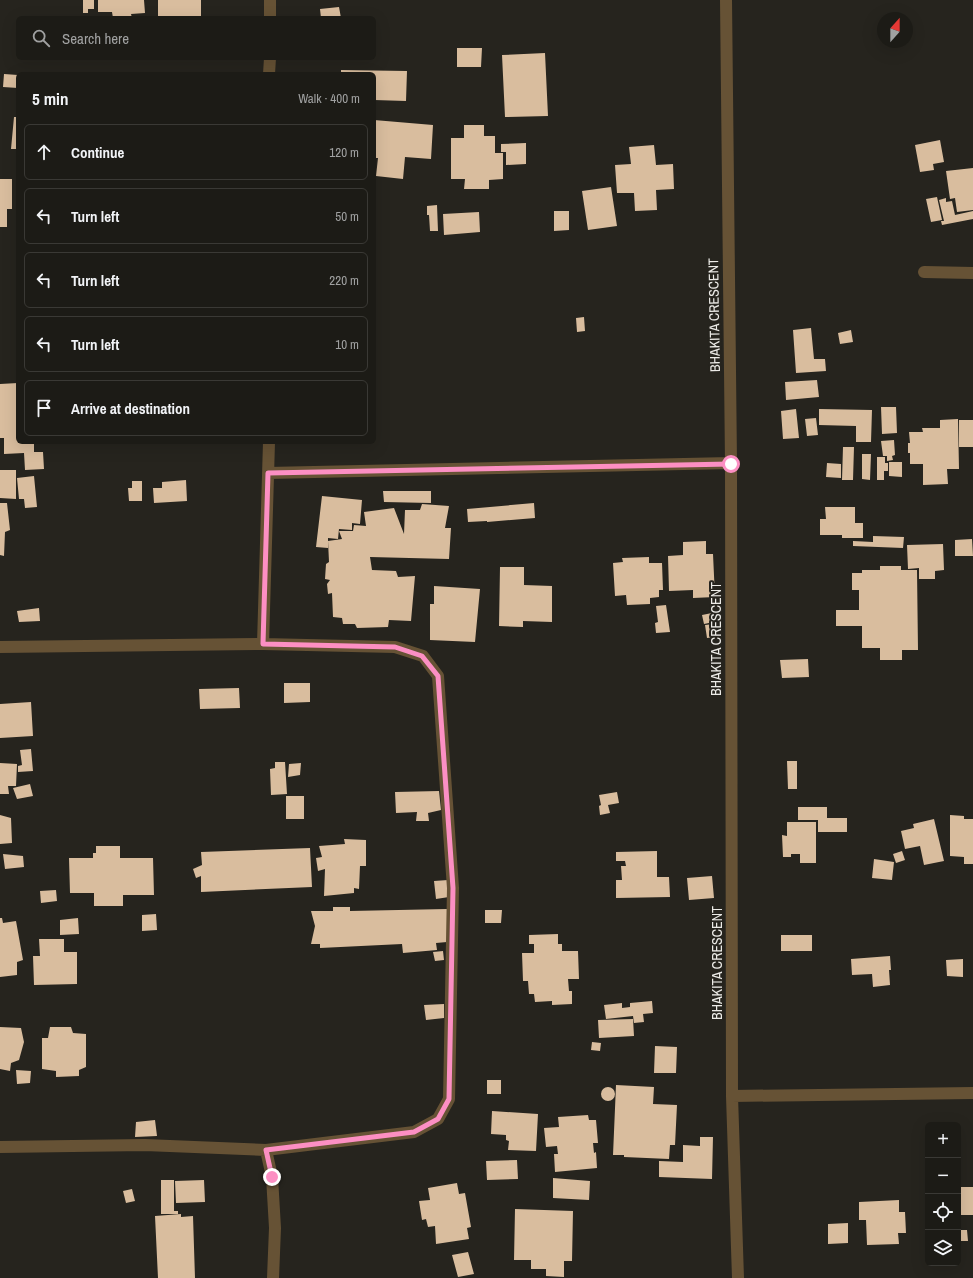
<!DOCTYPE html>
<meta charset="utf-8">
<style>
:root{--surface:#1c1b16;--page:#25241f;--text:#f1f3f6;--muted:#a0a1a1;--line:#3a3935}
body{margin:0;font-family:"Archivo Narrow",sans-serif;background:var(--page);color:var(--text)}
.controls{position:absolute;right:12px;bottom:12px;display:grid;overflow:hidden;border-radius:6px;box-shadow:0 4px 16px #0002}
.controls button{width:36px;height:36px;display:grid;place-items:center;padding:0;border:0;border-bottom:1px solid var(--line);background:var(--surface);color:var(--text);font:20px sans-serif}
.compass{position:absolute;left:877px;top:12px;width:36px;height:36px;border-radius:50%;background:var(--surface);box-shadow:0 4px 16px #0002;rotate:21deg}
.stop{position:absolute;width:12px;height:12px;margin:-9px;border:3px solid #fc8fc3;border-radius:50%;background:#fff}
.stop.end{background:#fc8fc3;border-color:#fff;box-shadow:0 1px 4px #0008}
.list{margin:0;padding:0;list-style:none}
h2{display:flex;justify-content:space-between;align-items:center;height:52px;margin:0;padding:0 16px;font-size:17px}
h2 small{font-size:13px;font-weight:400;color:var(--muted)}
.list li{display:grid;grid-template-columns:26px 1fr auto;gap:12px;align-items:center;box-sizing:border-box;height:56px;margin:0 8px 8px;padding:0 8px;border:1px solid var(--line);border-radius:6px}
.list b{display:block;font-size:15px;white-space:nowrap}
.list em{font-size:13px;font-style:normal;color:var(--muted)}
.icon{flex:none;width:22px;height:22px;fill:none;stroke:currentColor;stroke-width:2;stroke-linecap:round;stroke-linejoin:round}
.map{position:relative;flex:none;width:973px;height:1278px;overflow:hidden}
.search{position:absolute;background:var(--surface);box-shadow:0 4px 16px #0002;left:16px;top:16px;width:360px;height:44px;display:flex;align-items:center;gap:10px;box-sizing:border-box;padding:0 14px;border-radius:6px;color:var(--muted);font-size:15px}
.panel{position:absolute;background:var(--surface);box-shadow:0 4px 16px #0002;left:16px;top:72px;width:360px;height:372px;border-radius:6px}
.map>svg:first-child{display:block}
.building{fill:#d9bd9e}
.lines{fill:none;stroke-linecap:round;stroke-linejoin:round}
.minor{stroke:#665235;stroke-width:12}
.route{stroke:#fc8fc3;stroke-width:5}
.labels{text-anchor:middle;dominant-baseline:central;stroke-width:4;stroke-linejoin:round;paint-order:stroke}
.street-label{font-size:14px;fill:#ecebe7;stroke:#26241e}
</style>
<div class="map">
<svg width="973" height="1278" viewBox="0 0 973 1278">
<rect width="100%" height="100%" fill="#26241e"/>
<path class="building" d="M 83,0 L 94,0 L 94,9 L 88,9 L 88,13 L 83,13 Z
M 98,0 L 144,0 L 145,13 L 131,14 L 132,18 L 113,18 L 112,12 L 98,12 Z
M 158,0 L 201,0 L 201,18 L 158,18 Z
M 339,7 L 341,18 L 321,18 L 320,9 Z
M 457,48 L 482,48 L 481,67 L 457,67 Z
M 545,53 L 548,116 L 505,117 L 502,55 Z
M 341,70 L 407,71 L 406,101 L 374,100 L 374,74 L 341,74 Z
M 4,74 L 18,75 L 18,88 L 3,87 Z
M 14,117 L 18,117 L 18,149 L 11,149 Z
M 374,120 L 433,125 L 431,159 L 405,157 L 403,179 L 376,176 L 378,158 L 374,158 Z
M 464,125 L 484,125 L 484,136 L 495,136 L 495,153 L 503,153 L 503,179 L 489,180 L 489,189 L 464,189 L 465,179 L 451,179 L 451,138 L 464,138 Z
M 940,140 L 944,162 L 933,164 L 934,170 L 920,172 L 915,145 Z
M 526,143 L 526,164 L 506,165 L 506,152 L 501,152 L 501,144 Z
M 654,145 L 656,165 L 673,164 L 674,189 L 656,190 L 657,210 L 635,211 L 634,193 L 617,193 L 615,165 L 631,164 L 629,147 Z
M 973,168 L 973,210 L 957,212 L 955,198 L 950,199 L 946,171 Z
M 0,179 L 12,179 L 12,209 L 7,209 L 7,227 L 0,227 Z
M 611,187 L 617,226 L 588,230 L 582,191 Z
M 937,197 L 942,220 L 931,222 L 926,199 Z
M 946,198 L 946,202 L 952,201 L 955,215 L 973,211 L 973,219 L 942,225 L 941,221 L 944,221 L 939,200 Z
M 437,205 L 438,231 L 430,231 L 429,215 L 427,215 L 427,206 Z
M 554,211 L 569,211 L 569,230 L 554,231 Z
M 479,212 L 480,232 L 444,235 L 443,214 Z
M 584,317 L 585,331 L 577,332 L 576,318 Z
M 811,328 L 814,359 L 825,359 L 826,371 L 796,373 L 793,330 Z
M 851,330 L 853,342 L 840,344 L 838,333 Z
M 817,380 L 819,397 L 786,400 L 785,382 Z
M 18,383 L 18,442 L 34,442 L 34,452 L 43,452 L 44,469 L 25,470 L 24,453 L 4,454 L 4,438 L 0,438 L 0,384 Z
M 881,407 L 896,407 L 897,433 L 882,434 Z
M 796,409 L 799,438 L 783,439 L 781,411 Z
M 819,409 L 872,410 L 871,442 L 856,442 L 856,426 L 819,425 Z
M 816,418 L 818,435 L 807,436 L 805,419 Z
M 958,419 L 959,469 L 947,469 L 948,484 L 923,485 L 923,464 L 910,464 L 910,453 L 908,453 L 908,443 L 910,443 L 909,432 L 923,432 L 922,428 L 940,428 L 940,420 Z
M 959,420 L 973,420 L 973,447 L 959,447 Z
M 894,440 L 895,455 L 892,456 L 893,460 L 887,461 L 887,456 L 883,456 L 881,441 Z
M 843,447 L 854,447 L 853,480 L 842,480 Z
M 862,454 L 871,454 L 870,480 L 862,479 Z
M 877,457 L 885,457 L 885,463 L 888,463 L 888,471 L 884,471 L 884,480 L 877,480 Z
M 889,462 L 902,462 L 902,477 L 889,476 Z
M 827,463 L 841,464 L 841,478 L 826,477 Z
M 0,470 L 16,470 L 16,499 L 0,498 Z
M 34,476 L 37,507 L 25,508 L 24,499 L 19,499 L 17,478 Z
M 186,480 L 187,501 L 154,503 L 153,488 L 162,488 L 162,482 Z
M 132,481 L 142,481 L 142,501 L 129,501 L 128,488 L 132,488 Z
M 383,491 L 431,491 L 431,503 L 384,502 Z
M 322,496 L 362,500 L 360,524 L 352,523 L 352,530 L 339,529 L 338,539 L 328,538 L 328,548 L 316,547 Z
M 0,503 L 7,503 L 10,530 L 5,532 L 4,556 L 0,555 Z
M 534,503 L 535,518 L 487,522 L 487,521 L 468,522 L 467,509 Z
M 422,504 L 449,506 L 445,528 L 451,528 L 449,559 L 370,557 L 372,570 L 396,571 L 398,577 L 415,576 L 411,621 L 389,620 L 388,627 L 357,628 L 355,624 L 343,624 L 342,618 L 333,617 L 332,593 L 328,594 L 327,584 L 330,580 L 325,579 L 326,564 L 329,562 L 328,541 L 342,539 L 339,531 L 354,531 L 353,531 L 354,525 L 366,526 L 364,512 L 394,508 L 404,534 L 405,510 L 420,510 Z
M 825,507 L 855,507 L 855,523 L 863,523 L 863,538 L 842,538 L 842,535 L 820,535 L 820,519 L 826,519 Z
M 873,536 L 904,537 L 903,548 L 853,546 L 853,541 L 873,542 Z
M 972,539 L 973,556 L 955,556 L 955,540 Z
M 706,541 L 706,554 L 713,554 L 715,597 L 693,598 L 693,590 L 669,591 L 668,556 L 683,555 L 683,542 Z
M 943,544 L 944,570 L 935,571 L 935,579 L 919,579 L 919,568 L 908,569 L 907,545 Z
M 649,557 L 649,563 L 662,563 L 663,590 L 659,590 L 659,597 L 650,598 L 650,604 L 627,605 L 626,595 L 615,596 L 613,563 L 623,562 L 622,558 Z
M 880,566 L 901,566 L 901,570 L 917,570 L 918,650 L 902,650 L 902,660 L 880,660 L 880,648 L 862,648 L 862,626 L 836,626 L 836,610 L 859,610 L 859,590 L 852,590 L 852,573 L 862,573 L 862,570 L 880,570 Z
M 500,567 L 524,567 L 524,585 L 552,586 L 552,622 L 523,621 L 523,627 L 499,626 Z
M 434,586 L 480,589 L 475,642 L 430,640 L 430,604 L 434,604 Z
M 666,605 L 670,632 L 656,633 L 655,623 L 658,622 L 656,606 Z
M 39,608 L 40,621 L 19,622 L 17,611 Z
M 712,613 L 714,622 L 704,624 L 702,615 Z
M 714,624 L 716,637 L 707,638 L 705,625 Z
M 808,659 L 809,677 L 782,678 L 780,660 Z
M 284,683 L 310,683 L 310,702 L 284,703 Z
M 239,688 L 240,708 L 200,709 L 199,689 Z
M 31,702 L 33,736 L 0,738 L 0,704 Z
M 31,749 L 33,771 L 18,772 L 18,766 L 22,765 L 20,750 Z
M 787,761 L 797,761 L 797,789 L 788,789 Z
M 275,762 L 285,762 L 287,794 L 271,795 L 270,769 L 275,768 Z
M 0,763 L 17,764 L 16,786 L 8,786 L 9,794 L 0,794 Z
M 301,763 L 300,775 L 288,777 L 289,764 Z
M 30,784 L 33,796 L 17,799 L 13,788 Z
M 439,791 L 441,810 L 428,813 L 429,821 L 416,821 L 417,812 L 396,813 L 395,792 Z
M 617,792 L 619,803 L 608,805 L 610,813 L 600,815 L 599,806 L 601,805 L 599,795 Z
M 286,796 L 304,796 L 304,819 L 286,819 Z
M 798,807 L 827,807 L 827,818 L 847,818 L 847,832 L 818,832 L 818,820 L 798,820 Z
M 0,815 L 11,818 L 12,843 L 0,844 Z
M 950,815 L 964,816 L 964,819 L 973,819 L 973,864 L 964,864 L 964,857 L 950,856 Z
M 934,819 L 944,861 L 924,865 L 920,846 L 905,849 L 901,831 L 914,828 L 913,824 Z
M 787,822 L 816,822 L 816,863 L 800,863 L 800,854 L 791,854 L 791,857 L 783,857 L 782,835 L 787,836 Z
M 344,839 L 366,840 L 366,866 L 360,866 L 359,889 L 354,888 L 354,893 L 324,896 L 325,869 L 318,871 L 316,858 L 322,857 L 319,846 L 345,844 Z
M 96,846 L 120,846 L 120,858 L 153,858 L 154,895 L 123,895 L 123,906 L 94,906 L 94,893 L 70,893 L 69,858 L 93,858 L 93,853 L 96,853 Z
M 310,848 L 312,887 L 201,892 L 201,876 L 196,878 L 193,869 L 202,865 L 201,852 Z
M 657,851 L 657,877 L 669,877 L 670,897 L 616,898 L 616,880 L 622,880 L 621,866 L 626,866 L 625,861 L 616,861 L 616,852 Z
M 902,851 L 905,860 L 896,863 L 893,854 Z
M 3,854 L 23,856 L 24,867 L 5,869 Z
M 874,859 L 894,862 L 892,880 L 872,878 Z
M 712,876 L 714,898 L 689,900 L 687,878 Z
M 448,880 L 449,897 L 436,899 L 434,881 Z
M 56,890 L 57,901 L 41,903 L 40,891 Z
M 333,907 L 350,907 L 350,911 L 447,909 L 447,942 L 436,943 L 437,950 L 403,953 L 402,944 L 320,948 L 320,944 L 311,944 L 315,926 L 311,911 L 333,911 Z
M 485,910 L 502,910 L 501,923 L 485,923 Z
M 156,914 L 157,930 L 142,931 L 142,915 Z
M 0,918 L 2,918 L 3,923 L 16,921 L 23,960 L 17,962 L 17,975 L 0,977 Z
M 78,918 L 79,934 L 60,935 L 60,920 Z
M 558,934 L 558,944 L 562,944 L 562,951 L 578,951 L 579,979 L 568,979 L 569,991 L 572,991 L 572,1004 L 552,1005 L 552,1001 L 535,1002 L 534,994 L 529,994 L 528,981 L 523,981 L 522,953 L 534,953 L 534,944 L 529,944 L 529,935 Z
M 781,935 L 812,935 L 812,951 L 781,951 Z
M 39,939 L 64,939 L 64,952 L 77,952 L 77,984 L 34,985 L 33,956 L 40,956 Z
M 443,951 L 444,960 L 435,961 L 433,952 Z
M 890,956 L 891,970 L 889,970 L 890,985 L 873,987 L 872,974 L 852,975 L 851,959 Z
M 963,959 L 963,977 L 947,976 L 946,960 Z
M 652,1001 L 653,1013 L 643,1014 L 644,1022 L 634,1023 L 633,1016 L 606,1019 L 604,1005 L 622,1003 L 622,1008 L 630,1007 L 630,1003 Z
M 444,1004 L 444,1018 L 426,1020 L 424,1005 Z
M 633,1019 L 634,1036 L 599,1038 L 598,1020 Z
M 0,1027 L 21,1028 L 24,1042 L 19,1060 L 11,1063 L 10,1071 L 0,1069 Z
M 50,1027 L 71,1027 L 73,1033 L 86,1034 L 86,1067 L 79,1070 L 79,1076 L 56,1077 L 56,1071 L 42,1069 L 42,1038 L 48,1038 Z
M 592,1042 L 601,1043 L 600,1051 L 591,1050 Z
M 655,1046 L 677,1047 L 676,1073 L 654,1073 Z
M 16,1070 L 31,1071 L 30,1083 L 17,1084 Z
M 487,1080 L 501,1080 L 501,1094 L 487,1094 Z
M 616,1085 L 654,1087 L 653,1104 L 677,1105 L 675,1145 L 670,1145 L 669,1159 L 624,1157 L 624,1155 L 613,1155 Z
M601 1094a7 7 0 1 1 14 0a7 7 0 1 1-14 0Z
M 492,1111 L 538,1114 L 536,1151 L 508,1150 L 509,1141 L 506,1140 L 506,1135 L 491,1134 Z
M 588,1115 L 589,1120 L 596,1120 L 598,1143 L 593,1143 L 594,1153 L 596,1152 L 597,1168 L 555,1172 L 554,1154 L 558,1154 L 557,1146 L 546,1147 L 544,1128 L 559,1127 L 558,1117 Z
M 155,1120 L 157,1136 L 135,1137 L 136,1122 Z
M 700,1137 L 713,1137 L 712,1179 L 659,1177 L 659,1161 L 683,1162 L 683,1145 L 700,1146 Z
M 517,1160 L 518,1179 L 487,1180 L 486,1161 Z
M 553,1178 L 590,1181 L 589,1200 L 553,1198 Z
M 161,1180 L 174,1180 L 174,1211 L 178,1211 L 178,1214 L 161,1214 Z
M 204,1180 L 205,1202 L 176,1203 L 175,1181 Z
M 457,1183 L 459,1194 L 465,1193 L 471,1227 L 467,1228 L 469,1239 L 436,1244 L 435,1226 L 428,1227 L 426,1219 L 422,1220 L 419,1201 L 430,1200 L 428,1188 Z
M 958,1187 L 973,1187 L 973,1215 L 958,1215 Z
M 132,1189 L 135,1201 L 126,1203 L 123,1191 Z
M 899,1200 L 899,1212 L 905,1212 L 906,1233 L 898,1233 L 899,1244 L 867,1245 L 866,1220 L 859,1220 L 859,1202 Z
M 515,1209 L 573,1211 L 572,1261 L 564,1261 L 564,1277 L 546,1276 L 546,1269 L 531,1269 L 531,1260 L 514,1260 Z
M 181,1214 L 181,1217 L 193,1216 L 195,1278 L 158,1278 L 155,1216 Z
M 848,1223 L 848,1243 L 828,1244 L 828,1224 Z
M 958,1230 L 967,1230 L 968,1241 L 958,1241 Z
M 468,1252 L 474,1274 L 458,1277 L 452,1255 Z"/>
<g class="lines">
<path class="minor" d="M 726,0 L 731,463 L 732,1096 L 738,1278
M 270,18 L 270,0
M 269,74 L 270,58
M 924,272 L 973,273
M 268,473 L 731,463
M 263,644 L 269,442
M 0,647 L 263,644 L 395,647 L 423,656 L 438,676 L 453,888 L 449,1099 L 438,1119 L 414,1132 L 266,1150 L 145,1145 L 0,1147
M 732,1096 L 973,1093
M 266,1150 L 272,1177 L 275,1228 L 273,1278"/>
</g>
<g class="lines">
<path class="route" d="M 272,1177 L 266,1150 L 414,1132 L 438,1119 L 449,1099 L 453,888 L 438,676 L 422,656 L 395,647 L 263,644 L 268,473 L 731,464"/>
</g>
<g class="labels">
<g class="street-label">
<text transform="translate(714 315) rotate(-91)">BHAKITA CRESCENT</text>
<text transform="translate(716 639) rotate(-90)">BHAKITA CRESCENT</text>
<text transform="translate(717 963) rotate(-90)">BHAKITA CRESCENT</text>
</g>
</g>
</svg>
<div class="controls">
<button>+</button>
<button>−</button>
<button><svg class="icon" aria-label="locate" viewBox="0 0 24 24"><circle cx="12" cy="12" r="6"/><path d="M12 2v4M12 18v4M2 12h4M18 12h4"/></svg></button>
<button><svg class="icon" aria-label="layers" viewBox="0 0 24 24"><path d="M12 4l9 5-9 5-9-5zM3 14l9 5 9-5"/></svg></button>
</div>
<svg class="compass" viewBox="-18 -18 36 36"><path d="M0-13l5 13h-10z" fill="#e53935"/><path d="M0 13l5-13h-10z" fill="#a0a1a1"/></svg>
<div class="stop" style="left:731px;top:464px"></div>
<div class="stop end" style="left:272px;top:1177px"></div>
<div class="search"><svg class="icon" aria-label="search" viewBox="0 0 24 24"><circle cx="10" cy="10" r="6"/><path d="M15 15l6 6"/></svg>Search here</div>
<section class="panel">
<h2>5 min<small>Walk · 400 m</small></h2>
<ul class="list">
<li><svg class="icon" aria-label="ahead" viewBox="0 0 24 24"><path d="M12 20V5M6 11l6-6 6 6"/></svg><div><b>Continue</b></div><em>120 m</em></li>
<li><svg class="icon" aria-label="left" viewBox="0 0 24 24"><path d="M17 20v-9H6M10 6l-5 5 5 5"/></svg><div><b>Turn left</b></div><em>50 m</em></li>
<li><svg class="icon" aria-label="left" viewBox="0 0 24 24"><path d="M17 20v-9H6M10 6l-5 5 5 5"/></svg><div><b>Turn left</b></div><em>220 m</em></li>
<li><svg class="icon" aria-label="left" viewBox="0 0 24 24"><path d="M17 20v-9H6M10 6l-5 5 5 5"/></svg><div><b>Turn left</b></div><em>10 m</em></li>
<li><svg class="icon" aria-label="arrive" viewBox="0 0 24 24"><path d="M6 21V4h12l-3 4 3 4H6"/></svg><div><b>Arrive at destination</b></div></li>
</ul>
</section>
</div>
